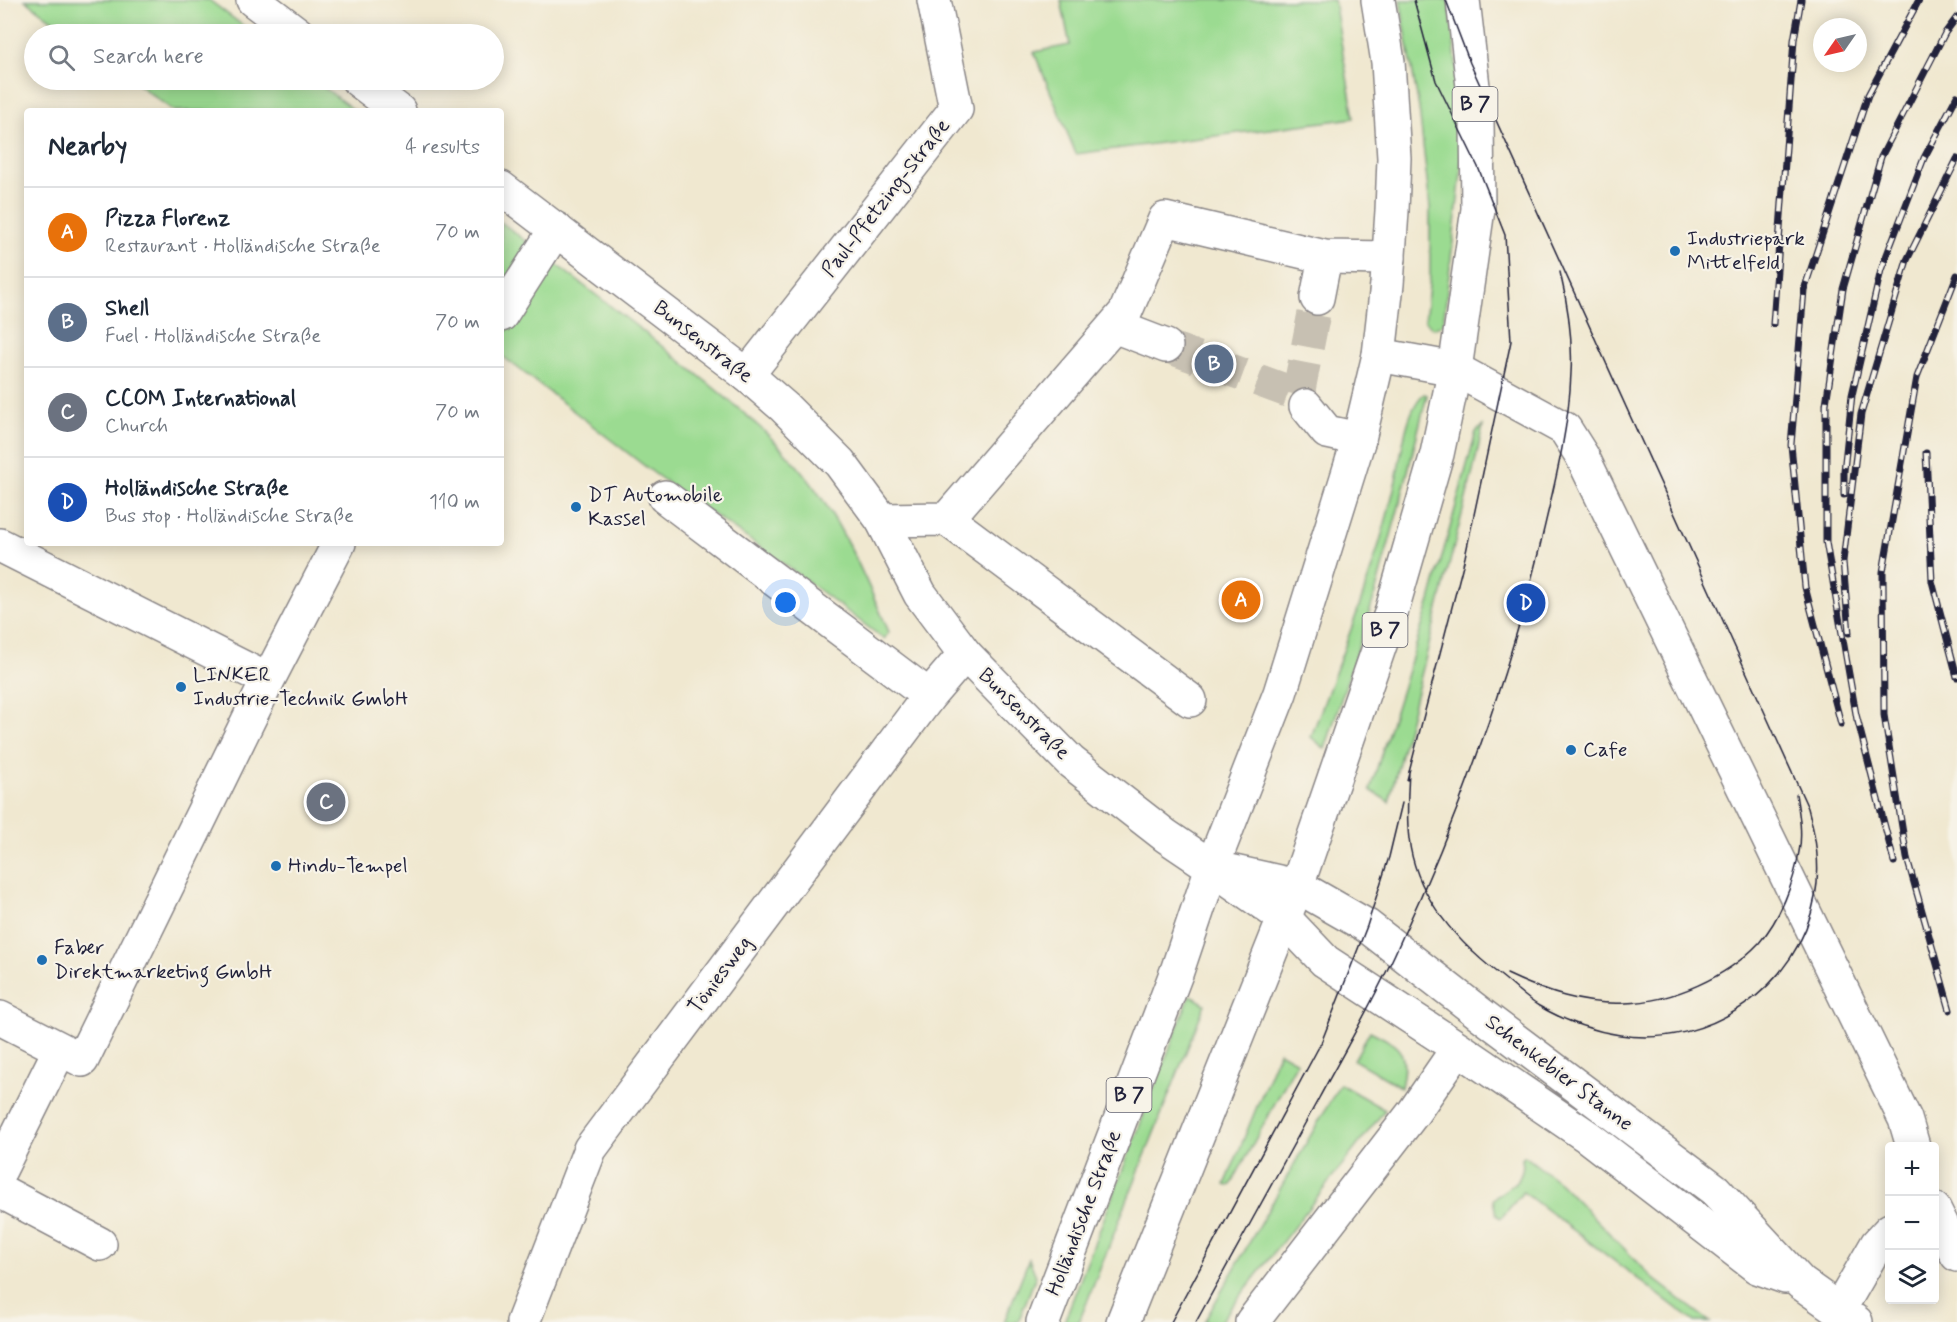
<!DOCTYPE html>
<meta charset="utf-8">
<style>
:root{--surface:#fff;--page:#f2f2f3;--text:#1f2937;--muted:#747a83;--line:#e0e1e3;--accent:#1f6fb2}
body{margin:0;font-family:Mynerve,sans-serif;background:var(--page);color:var(--text)}
.controls{position:absolute;right:18px;bottom:18px;display:grid;overflow:hidden;border-radius:6px;box-shadow:0 3px 15px #0003}
.controls button{width:54px;height:54px;display:grid;place-items:center;padding:0;border:0;border-bottom:2px solid var(--line);background:var(--surface);color:var(--text);font:30px sans-serif}
.compass{position:absolute;left:1813px;top:18px;width:54px;height:54px;border-radius:50%;background:var(--surface);box-shadow:0 3px 15px #0003;rotate:236deg}
.you{position:absolute;left:786px;top:603px;width:21px;height:21px;margin:-15px;border:4px solid #fff;border-radius:50%;background:#1a73e8;box-shadow:0 0 0 9px #1a73e833}
.badge{display:grid;place-items:center;width:39px;height:39px;border-radius:50%;background:var(--accent);color:#fff;font-size:20px;font-weight:700}
.pin{position:absolute;translate:-50% -50%;border:3px solid #fff;box-shadow:0 2px 6px #0006}
.list{margin:0;padding:0;list-style:none}
h2{display:flex;justify-content:space-between;align-items:center;height:78px;margin:0;padding:0 24px;font-size:26px}
h2 small{font-size:20px;font-weight:400;color:var(--muted)}
.list li{display:grid;grid-template-columns:39px 1fr auto;gap:18px;align-items:center;box-sizing:border-box;height:90px;padding:0 24px;border-top:2px solid var(--line)}
.list b{display:block;font-size:22px;white-space:nowrap}
.list p{margin:0;font-size:20px;white-space:nowrap;color:var(--muted)}
.list em{font-size:20px;font-style:normal;color:var(--muted)}
.icon{flex:none;width:33px;height:33px;fill:none;stroke:currentColor;stroke-width:2;stroke-linecap:round;stroke-linejoin:round}
.map{position:relative;flex:none;width:1957px;height:1322px;overflow:hidden}
.search{position:absolute;background:var(--surface);box-shadow:0 3px 15px #0003;left:24px;top:24px;width:480px;height:66px;display:flex;align-items:center;gap:15px;box-sizing:border-box;padding:0 21px;border-radius:33px;color:var(--muted);font-size:22px}
.panel{position:absolute;background:var(--surface);box-shadow:0 3px 15px #0003;left:24px;top:108px;width:480px;height:438px;border-radius:6px}
.map>svg:first-child{display:block}
.green{fill:#9bdb91;stroke:#5e7e66;stroke-width:1.5}
.lines{fill:none;stroke-linecap:round;stroke-linejoin:round}
.minor-tunnel{stroke:#c7c0b2;stroke-width:33;stroke-dasharray:33 16;stroke-linecap:butt}
.minor-casing{stroke:#898586;stroke-width:36}
.major-casing{stroke:#898586;stroke-width:36}
.minor{stroke:#fff;stroke-width:33}
.major{stroke:#fff;stroke-width:33}
.tram{stroke:#22223b;stroke-width:1.5}
.rail-casing{stroke:#22223b;stroke-width:7}
.rail{stroke:#f7f3e8;stroke-width:4.5;stroke-dasharray:14;stroke-linecap:butt}
.poi-dot{fill:#1f6fb2;stroke:#f7f3e8;stroke-width:2}
.labels{text-anchor:middle;dominant-baseline:central;stroke-width:4.5;stroke-linejoin:round;paint-order:stroke}
.shield{fill:#f7f3e8;stroke:#62616f;stroke-width:1.5}
.shield-label{font-size:20px;font-weight:bold;fill:#22223b}
.street-label{font-size:21px;fill:#22223b;stroke:#f7f3e8}
.poi-label{font-size:21px;fill:#22223b;stroke:#f7f3e8;text-anchor:start}
</style>
<div class="map">
<svg width="1957" height="1322" viewBox="0 0 1957 1322">
<rect width="100%" height="100%" fill="#f7f3e8"/>
<filter id="ink" filterUnits="userSpaceOnUse"><feTurbulence type="fractalNoise" baseFrequency=".0167" numOctaves="2"/><feDisplacementMap in="SourceGraphic" scale="12" xChannelSelector="R" yChannelSelector="G"/><feConvolveMatrix kernelMatrix="1 2 1 2 8 2 1 2 1" color-interpolation-filters="sRGB"/></filter>
<filter id="wash" filterUnits="userSpaceOnUse"><feTurbulence type="fractalNoise" baseFrequency=".008" numOctaves="4" result="noise"/><feDisplacementMap in="SourceGraphic" scale="24" xChannelSelector="R" yChannelSelector="G"/><feGaussianBlur stdDeviation="1.35" result="paint"/><feColorMatrix in="noise" values="0 0 0 0 0 0 0 0 0 0 0 0 0 0 0 0 0 1.4 0 .05"/><feComposite in="paint" operator="in"/></filter>
<g filter="url(#wash)">
<rect width="100%" height="100%" fill="#f0e8d0"/>
<path class="green" d="M 25,0 L 209,0 L 254,34 L 71,34 Z
M 1061,0 L 1334,0 L 1354,118 L 1076,154 L 1034,52 L 1070,45 Z
M 1400,0 L 1449,0 L 1463,124 L 1461,174 L 1443,325 L 1433,328 L 1425,321 L 1430,276 L 1430,208 L 1419,108 Z
M 132,80 L 314,80 L 355,111 L 174,111 Z
M 501,222 C 568,274 637,325 703,379 C 746,414 790,450 821,497 C 849,540 869,586 889,632 L 884,639 L 780,561 L 655,474 L 501,355 Z
M 1424,394 L 1427,395 L 1401,499 L 1373,601 L 1325,749 L 1311,737 C 1343,652 1376,568 1396,480 C 1401,457 1406,408 1424,394 Z
M 1483,426 L 1474,467 L 1389,802 L 1370,790 L 1430,601 L 1476,432 Z
M 1190,995 L 1205,1004 L 1079,1322 L 1064,1322 Z
M 1370,1031 C 1400,1046 1409,1051 1401,1087 L 1354,1060 Z
M 1279,1052 L 1297,1062 L 1231,1185 L 1228,1186 L 1225,1185 Z
M 1340,1084 L 1385,1110 L 1220,1322 L 1204,1322 Z
M 1525,1156 L 1560,1183 L 1655,1280 L 1710,1322 L 1695,1322 L 1523,1192 L 1501,1218 L 1496,1215 L 1493,1199 C 1507,1187 1527,1181 1522,1159 Z
M 1029,1259 L 1036,1276 L 1018,1322 L 1004,1322 Z"/>
</g>
<g filter="url(#ink)">
<g class="lines">
<path class="minor-tunnel" d="M 1166,346 L 1298,395 L 1306,406
M 1298,395 L 1317,298"/>
<g class="minor-casing">
<path id="minor" d="M 1317,298 L 1325,257
M 501,315 L 556,229
M 1114,326 L 1166,346
M 1379,355 L 1455,369 L 1565,429 L 1582,456 L 1905,1119 L 1913,1146
M 747,375 L 956,109 L 934,0
M 1306,406 L 1327,432 L 1359,439
M 665,497 L 929,696
M 947,519 L 1125,313 L 1165,219 L 1325,257 L 1389,258
M 882,520 L 947,519 L 1190,700
M 0,545 L 268,680
M 1212,867 L 1297,886 L 1367,926 L 1483,1016 L 1715,1190 L 1801,1283 L 1856,1322
M 1224,876 L 1284,918 L 1325,961 L 1458,1048 L 1588,1137 L 1757,1267 L 1785,1277
M 0,1018 L 82,1060 L 268,680 L 339,543
M 0,1170 L 60,1049
M 0,1191 L 100,1244
M 1934,1209 L 1957,1255
M 1839,1310 L 1877,1244 L 1890,1230
M 523,1322 L 590,1149 L 929,696 L 965,654
M 1252,1322 L 1414,1112 L 1458,1048"/>
</g>
<g class="major-casing">
<path id="major" d="M 253,0 L 298,34
M 358,80 L 399,111
M 501,188 L 747,375 L 784,407 L 840,463 L 882,520 L 920,594 L 965,654 L 1071,762 L 1166,836 L 1212,867
M 1043,1322 L 1177,971 L 1212,867 L 1280,693 L 1359,439 L 1379,355 L 1387,284 L 1392,211 L 1394,158 L 1388,62 L 1378,0
M 1123,1322 L 1297,886 L 1391,613 L 1437,454 L 1455,369 L 1478,209 L 1477,121 L 1463,0"/>
</g>
<use href="#minor" class="minor"/>
<use href="#major" class="major"/>
<path class="tram" d="M 1409,771 C 1408,794 1406,816 1409,839 C 1416,897 1456,941 1500,975 C 1513,985 1525,998 1539,1006 C 1563,1020 1593,1031 1620,1035 C 1709,1049 1799,986 1815,897 C 1821,867 1816,838 1808,808 L 1470,63 L 1446,0
M 1407,780 L 1465,557 L 1511,341 L 1505,235 L 1478,167 L 1436,81 L 1414,0
M 1507,974 C 1545,992 1583,1005 1625,1003 C 1672,1002 1727,977 1759,943 C 1780,919 1794,883 1799,852 C 1803,834 1799,812 1796,794
M 1171,1322 L 1321,1043 L 1367,926 L 1389,857 L 1402,803
M 1196,1322 C 1237,1247 1278,1173 1319,1098 C 1346,1048 1375,999 1398,947 C 1458,818 1506,685 1540,546 C 1553,490 1569,431 1571,373 C 1573,340 1568,305 1560,272"/>
<g class="rail-casing">
<path id="rail" d="M 1773,324 L 1794,40 L 1801,0
M 1926,453 L 1932,581 L 1957,677
M 1844,495 L 1844,471 L 1852,395 L 1881,270 L 1924,158 L 1957,96
M 1849,633 L 1843,561 L 1861,414 L 1907,260 L 1957,159
M 1856,714 L 1894,862
M 1857,720 L 1826,542 L 1826,404 L 1843,289 L 1881,157 L 1945,33 L 1957,17
M 1841,724 L 1805,587 L 1791,445 L 1804,290 L 1868,95 L 1919,0
M 1950,1010 L 1907,858 L 1884,715 L 1883,572 L 1917,377 L 1957,275"/>
</g>
<use href="#rail" class="rail"/>
</g>
</g>
<g class="poi-dot">
<circle cx="1675" cy="251" r="6"/>
<circle cx="576" cy="507" r="6"/>
<circle cx="181" cy="687" r="6"/>
<circle cx="1571" cy="750" r="6"/>
<circle cx="276" cy="866" r="6"/>
<circle cx="42" cy="960" r="6"/>
</g>
<g class="labels">
<g class="shield">
<rect x="1452.5" y="87" width="45" height="34" rx="4.5"/>
<rect x="1362.5" y="613" width="45" height="34" rx="4.5"/>
<rect x="1106.5" y="1078" width="45" height="34" rx="4.5"/>
</g>
<g class="shield-label">
<text x="1475" y="104">B 7</text>
<text x="1385" y="630">B 7</text>
<text x="1129" y="1095">B 7</text>
</g>
<g class="street-label">
<text transform="translate(886 198) rotate(-52)">Paul-Pfetzing-Straße</text>
<text transform="translate(703 342) rotate(38)">Bunsenstraße</text>
<text transform="translate(1024 714) rotate(45)">Bunsenstraße</text>
<text transform="translate(720 975) rotate(-53)">Töniesweg</text>
<text transform="translate(1559 1073) rotate(37)">Schenkebier Stanne</text>
<text transform="translate(1084 1213) rotate(-69)">Holländische Straße</text>
</g>
<g class="poi-label">
<text x="1687" y="239">Industriepark<tspan x="1687" dy="24">Mittelfeld</tspan></text>
<text x="588" y="495">DT Automobile<tspan x="588" dy="24">Kassel</tspan></text>
<text x="193" y="675">LINKER<tspan x="193" dy="24">Industrie-Technik GmbH</tspan></text>
<text x="1583" y="750">Cafe</text>
<text x="288" y="866">Hindu-Tempel</text>
<text x="54" y="948">Faber<tspan x="54" dy="24">Direktmarketing GmbH</tspan></text>
</g>
</g>
</svg>
<div class="controls">
<button>+</button>
<button>−</button>
<button><svg class="icon" aria-label="layers" viewBox="0 0 24 24"><path d="M12 4l9 5-9 5-9-5zM3 14l9 5 9-5"/></svg></button>
</div>
<svg class="compass" viewBox="-18 -18 36 36"><path d="M0-13l5 13h-10z" fill="#e53935"/><path d="M0 13l5-13h-10z" fill="#747a83"/></svg>
<div class="you"></div>
<div class="pin badge" style="left:1241px;top:600px;background:#e8710a">A</div>
<div class="pin badge" style="left:1214px;top:364px;background:#5c6f8a">B</div>
<div class="pin badge" style="left:326px;top:802px;background:#6b7280">C</div>
<div class="pin badge" style="left:1526px;top:603px;background:#1a4fb4">D</div>
<div class="search"><svg class="icon" aria-label="search" viewBox="0 0 24 24"><circle cx="10" cy="10" r="6"/><path d="M15 15l6 6"/></svg>Search here</div>
<section class="panel">
<h2>Nearby<small>4 results</small></h2>
<ul class="list">
<li><span class="badge" style="background:#e8710a">A</span><div><b>Pizza Florenz</b><p>Restaurant · Holländische Straße</p></div><em>70 m</em></li>
<li><span class="badge" style="background:#5c6f8a">B</span><div><b>Shell</b><p>Fuel · Holländische Straße</p></div><em>70 m</em></li>
<li><span class="badge" style="background:#6b7280">C</span><div><b>CCOM International</b><p>Church</p></div><em>70 m</em></li>
<li><span class="badge" style="background:#1a4fb4">D</span><div><b>Holländische Straße</b><p>Bus stop · Holländische Straße</p></div><em>110 m</em></li>
</ul>
</section>
</div>
